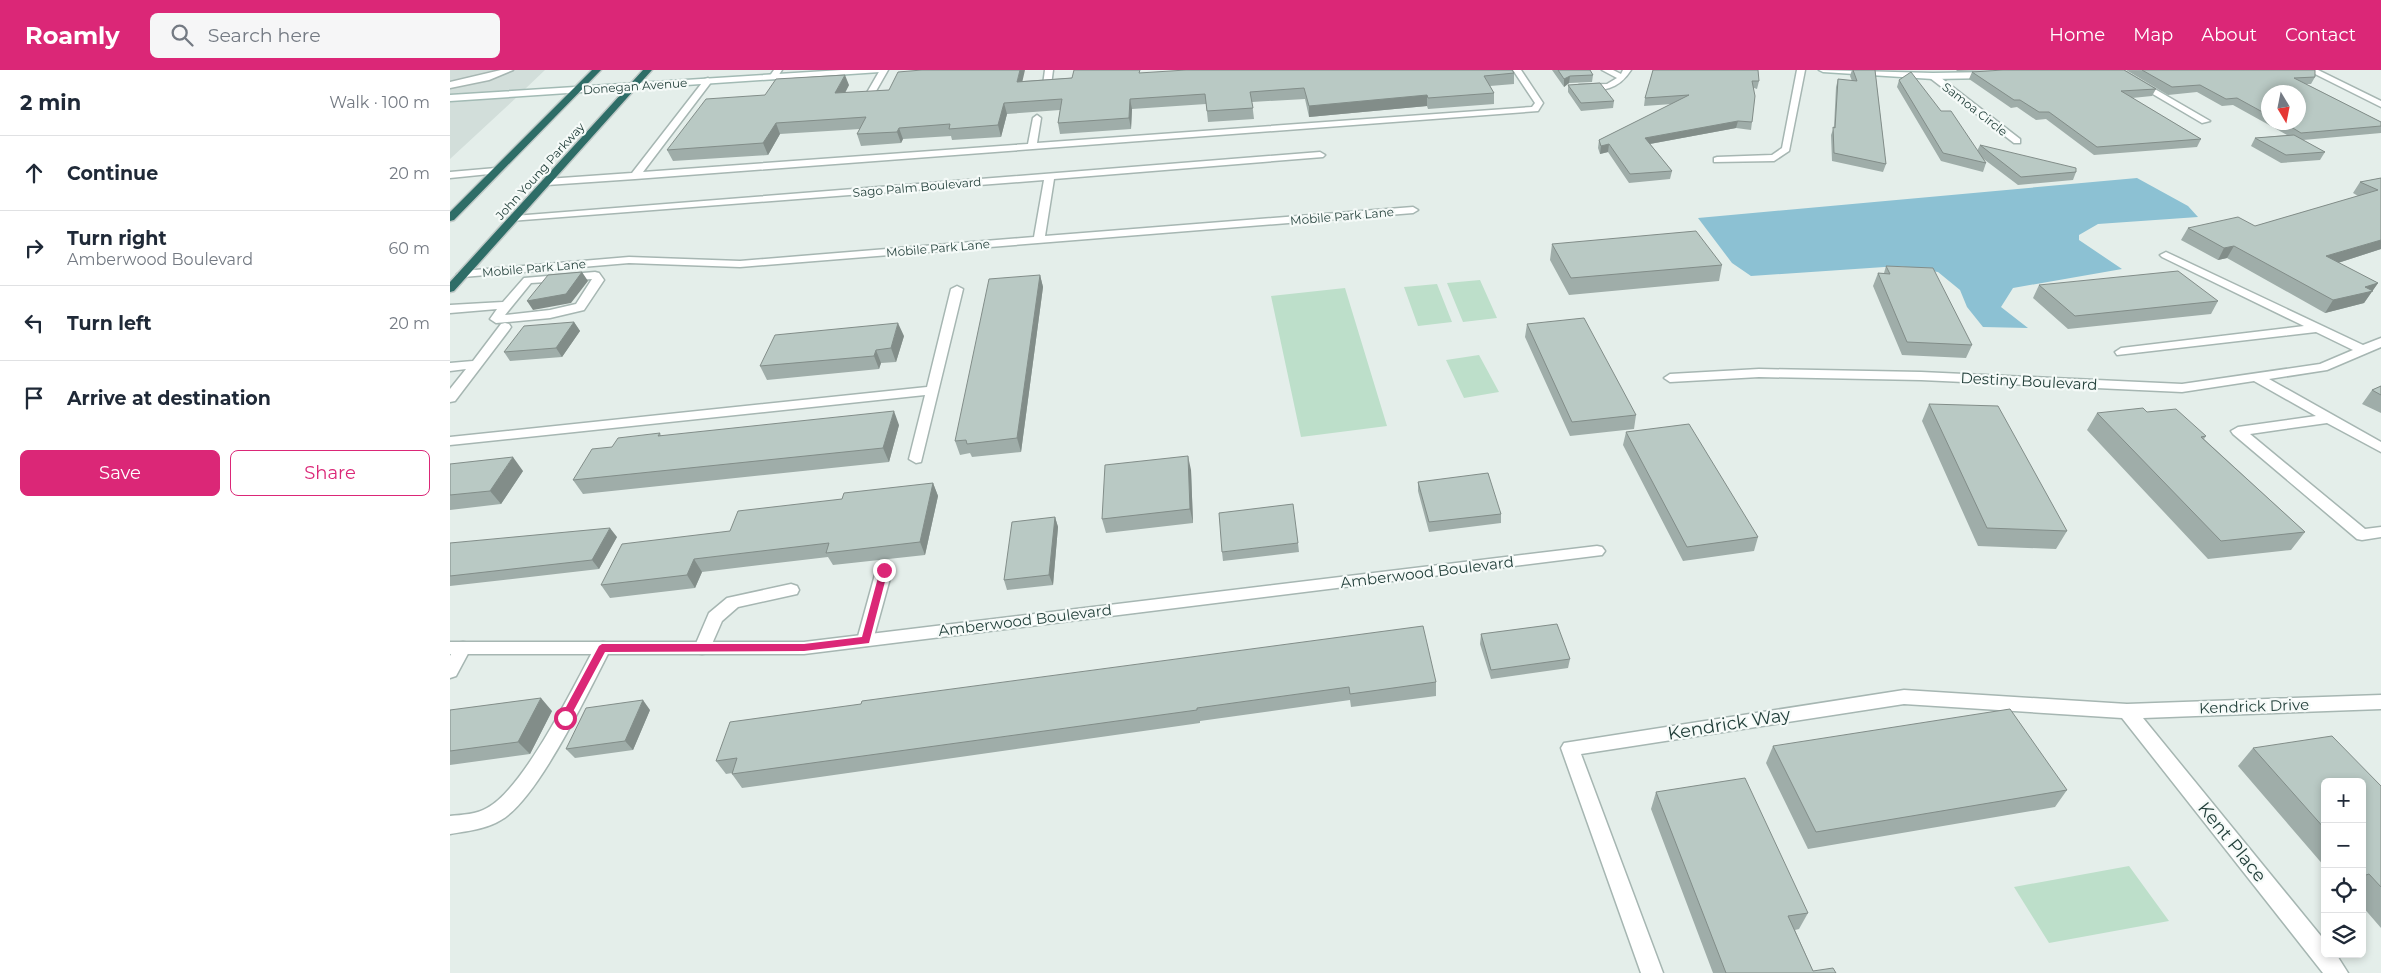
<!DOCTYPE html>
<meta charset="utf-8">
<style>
:root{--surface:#fff;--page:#f6f6f7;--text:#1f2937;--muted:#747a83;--line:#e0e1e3;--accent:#db2777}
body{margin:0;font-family:Montserrat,sans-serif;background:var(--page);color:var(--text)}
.controls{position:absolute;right:15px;bottom:15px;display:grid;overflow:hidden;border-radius:8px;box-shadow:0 2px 8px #0003}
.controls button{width:45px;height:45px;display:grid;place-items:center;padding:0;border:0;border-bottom:1px solid var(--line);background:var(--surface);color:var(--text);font:25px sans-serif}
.compass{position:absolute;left:1811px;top:15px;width:45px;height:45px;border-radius:50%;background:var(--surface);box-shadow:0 2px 8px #0003;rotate:170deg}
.stop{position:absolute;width:15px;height:15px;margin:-11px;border:4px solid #db2777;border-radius:50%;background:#fff}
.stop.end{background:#db2777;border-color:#fff;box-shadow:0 1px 5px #0008}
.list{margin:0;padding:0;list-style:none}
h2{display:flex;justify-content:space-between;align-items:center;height:65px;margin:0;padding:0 20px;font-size:21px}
h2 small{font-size:16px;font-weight:400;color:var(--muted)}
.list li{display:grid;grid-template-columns:32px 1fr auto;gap:15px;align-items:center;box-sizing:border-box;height:75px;padding:0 20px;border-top:1px solid var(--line)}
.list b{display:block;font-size:19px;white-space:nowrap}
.list p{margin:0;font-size:16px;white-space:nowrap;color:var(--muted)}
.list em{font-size:16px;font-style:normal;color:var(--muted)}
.actions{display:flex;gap:10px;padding:15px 20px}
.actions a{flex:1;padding:11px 0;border:1px solid var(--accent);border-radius:8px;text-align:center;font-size:18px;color:var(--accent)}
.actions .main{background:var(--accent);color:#fff}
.icon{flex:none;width:28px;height:28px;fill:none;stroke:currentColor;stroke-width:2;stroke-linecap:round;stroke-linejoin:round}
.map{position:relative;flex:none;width:1931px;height:903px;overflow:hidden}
header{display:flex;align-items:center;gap:30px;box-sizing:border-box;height:70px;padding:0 25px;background:var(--accent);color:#fff}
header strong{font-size:24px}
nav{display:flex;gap:28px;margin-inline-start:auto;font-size:18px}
.search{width:350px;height:45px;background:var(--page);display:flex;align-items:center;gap:12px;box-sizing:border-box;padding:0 18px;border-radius:8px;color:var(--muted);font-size:19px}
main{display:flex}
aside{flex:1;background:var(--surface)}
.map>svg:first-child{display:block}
.built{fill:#d2deda}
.green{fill:#bddfca}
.water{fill:#8cc1d3}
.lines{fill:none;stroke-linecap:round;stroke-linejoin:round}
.lane-casing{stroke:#a6b6b2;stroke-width:3}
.street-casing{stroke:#a6b6b2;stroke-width:3}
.secondary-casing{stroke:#a2bab4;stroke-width:3}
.highway-casing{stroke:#c1cac8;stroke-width:3}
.lane{fill:#fff;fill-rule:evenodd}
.street{fill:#fff;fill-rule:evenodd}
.secondary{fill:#fff;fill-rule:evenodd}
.highway{fill:#2e6d67;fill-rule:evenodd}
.wall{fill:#9fada9;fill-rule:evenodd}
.shaded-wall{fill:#828d89}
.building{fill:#b9c9c4;stroke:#828d89}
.route{fill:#db2777}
.labels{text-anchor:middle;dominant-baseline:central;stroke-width:4.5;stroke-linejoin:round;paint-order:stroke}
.far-street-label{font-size:12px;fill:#23403b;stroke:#f5faf8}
.street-label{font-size:15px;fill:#23403b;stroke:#f5faf8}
.near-street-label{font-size:18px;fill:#23403b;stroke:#f5faf8}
</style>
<header>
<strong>Roamly</strong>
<div class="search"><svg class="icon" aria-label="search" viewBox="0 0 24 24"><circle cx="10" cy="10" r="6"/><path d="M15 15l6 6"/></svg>Search here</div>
<nav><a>Home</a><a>Map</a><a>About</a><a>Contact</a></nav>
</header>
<main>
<aside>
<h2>2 min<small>Walk · 100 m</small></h2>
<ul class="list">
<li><svg class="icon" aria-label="ahead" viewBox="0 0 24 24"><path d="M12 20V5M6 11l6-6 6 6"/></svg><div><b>Continue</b></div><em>20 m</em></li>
<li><svg class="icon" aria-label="right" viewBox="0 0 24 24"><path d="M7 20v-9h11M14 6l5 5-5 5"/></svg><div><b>Turn right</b><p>Amberwood Boulevard</p></div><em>60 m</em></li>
<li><svg class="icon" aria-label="left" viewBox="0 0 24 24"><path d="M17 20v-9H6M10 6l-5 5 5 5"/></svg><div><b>Turn left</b></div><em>20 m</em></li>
<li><svg class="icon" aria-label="arrive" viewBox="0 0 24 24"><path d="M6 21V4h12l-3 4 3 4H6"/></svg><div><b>Arrive at destination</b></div></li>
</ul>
<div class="actions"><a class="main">Save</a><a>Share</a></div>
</aside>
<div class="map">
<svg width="1931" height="903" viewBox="0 0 1931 903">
<rect width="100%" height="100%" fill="#e4eeea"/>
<path class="built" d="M 0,0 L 95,0 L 74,20 L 0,25 Z
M 67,27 L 0,89 L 0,31 Z"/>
<path class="green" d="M 1030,210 L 1047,248 L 1013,252 L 997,213 Z
M 987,214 L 1002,252 L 968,256 L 954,217 Z
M 895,218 L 937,356 L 851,367 L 821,226 Z
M 1029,285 L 1049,322 L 1014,328 L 996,290 Z
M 1679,796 L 1719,851 L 1599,873 L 1564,817 Z"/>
<path class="water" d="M 1687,108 L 1738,136 L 1748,147 L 1648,154 L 1629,165 L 1629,170 L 1672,199 L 1563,218 L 1551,237 L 1578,258 L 1533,257 L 1517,237 L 1510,220 L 1488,202 L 1449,196 L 1301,206 L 1282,193 L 1248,148 Z"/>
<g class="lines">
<g class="lane-casing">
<path id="lane" d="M 51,0 L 63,0 L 39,10 L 0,18 L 0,12 Z
M 324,0 L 332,0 L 326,9 L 320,9 L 319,7 Z
M 430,0 L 438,0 L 422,28 L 416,28 L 415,26 Z
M 595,0 L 603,0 L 601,15 L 597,18 L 593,15 Z
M 1063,0 L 1071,0 L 1093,33 L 1088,41 L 185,109 L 97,115 L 92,112 L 97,109 L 182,103 L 255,9 L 258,8 L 262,11 L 193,102 L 578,74 L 583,48 L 587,45 L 591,48 L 587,73 L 1082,37 L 1085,33 Z
M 1152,0 L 1163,0 L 1171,4 L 1173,0 L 1181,0 C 1169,19 1152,23 1129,19 L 1129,15 L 1157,14 L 1167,8 Z
M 870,82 L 875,85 L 873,87 L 604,109 L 595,166 L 963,137 L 968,140 L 963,143 L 290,197 L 179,193 L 13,207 L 7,204 L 13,201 L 179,187 L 290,191 L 584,167 L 594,110 L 60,151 L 60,147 L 64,146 Z
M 46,98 L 49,99 L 49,103 L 0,108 L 0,102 Z
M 1716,182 L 1913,275 L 1931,268 L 1931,277 L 1877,300 L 1819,309 L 1931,372 L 1931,382 L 1877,353 L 1800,364 L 1915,459 L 1931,457 L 1931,467 L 1912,470 L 1907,469 L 1783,364 L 1781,361 L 1788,357 L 1866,346 L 1804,311 L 1732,322 L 1471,310 L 1309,307 L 1220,312 L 1214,308 L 1220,304 L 1309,299 L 1471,302 L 1732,314 L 1870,294 L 1903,280 L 1866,262 L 1667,285 L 1665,282 L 1671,278 L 1854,256 L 1712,187 L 1710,185 Z
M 145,202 L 149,203 L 154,210 L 134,240 L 100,248 L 46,253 L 40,249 L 47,239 L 0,243 L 0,235 L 53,232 L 74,208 ZM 142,209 L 126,234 L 100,240 L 55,245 L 81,213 Z
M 507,216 L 513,219 L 471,392 L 466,393 L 459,389 L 475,325 L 0,375 L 0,367 L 477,317 L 501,219 Z
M 55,253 L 59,254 L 61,257 L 59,260 L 5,331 L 0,332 L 0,319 L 16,299 L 0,301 L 0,293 L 23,291 L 51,254 Z
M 434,495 L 440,497 L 442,501 L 423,570 L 421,575 L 415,576 L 409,575 L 407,570 L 426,501 L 428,497 Z
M 341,514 L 347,516 L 349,520 L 347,524 L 288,537 L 272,551 L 258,583 L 252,584 L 246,583 L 244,578 L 259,543 L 277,528 Z
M 13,572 L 19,573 L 21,578 L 6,606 L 0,608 L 0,586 L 7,573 Z
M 153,572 L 159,573 L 161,578 C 139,620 89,728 51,750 C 37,759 17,761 0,764 L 0,746 C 12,745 27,744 37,738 C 74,719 126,612 147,573 Z
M 1454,620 L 1677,634 L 1931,625 L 1931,639 L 1693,648 L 1875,871 L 1875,884 L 1886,884 L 1898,903 L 1873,903 L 1672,648 L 1454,634 L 1131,684 L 1213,903 L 1191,903 L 1111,678 L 1114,673 Z"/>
</g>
<g class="street-casing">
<path id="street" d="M 1347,0 L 1355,0 L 1339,81 L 1324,91 L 1264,92 L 1264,88 L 1267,87 L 1322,85 L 1332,78 Z
M 1662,0 L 1672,0 L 1760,51 L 1752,53 Z
M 1857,0 L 1868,0 L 1931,31 L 1931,37 Z
M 1480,4 L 1486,4 L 1570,69 L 1570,73 L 1564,73 L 1480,8 Z
M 1147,476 L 1152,477 L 1155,481 L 1152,485 L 354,584 L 0,584 L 0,572 L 354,572 Z"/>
</g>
<g class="secondary-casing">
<path id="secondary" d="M 392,0 L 434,0 L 430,2 L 0,31 L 0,25 Z
M 1369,0 L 1483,3 L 1541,2 L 1545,5 L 1541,8 L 1483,9 L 1373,2 Z"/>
</g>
<g class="highway-casing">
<path id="highway" d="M 142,0 L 151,0 L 4,150 L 0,151 L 0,142 Z
M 193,0 L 202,0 L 4,221 L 0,222 L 0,212 Z"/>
</g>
<use href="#lane" class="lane"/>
<use href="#street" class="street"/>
<use href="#secondary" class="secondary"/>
<use href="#highway" class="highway"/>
</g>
<path class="wall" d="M 1102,0 L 1140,0 L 1143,5 L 1142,12 L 1119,13 L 1114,17 Z
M 1203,0 L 1309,11 L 1307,19 L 1304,18 L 1302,52 L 1301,60 L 1286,58 L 1200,74 L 1222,101 L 1220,109 L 1179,113 L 1158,82 L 1150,84 L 1148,78 L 1149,70 L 1222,34 L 1194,36 L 1195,28 Z
M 1402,0 L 1425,0 L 1436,94 L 1433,102 L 1382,91 L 1381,65 L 1384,57 L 1386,17 L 1388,9 L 1402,11 L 1400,6 Z
M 1506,0 L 1534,0 L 1507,1 Z
M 1676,0 L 1865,0 L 1865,7 L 1861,14 L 1856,14 L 1931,52 L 1931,63 L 1853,70 L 1875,82 L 1870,90 L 1831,93 L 1801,76 L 1805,68 L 1837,65 L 1783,35 L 1772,36 L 1747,22 L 1718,25 ZM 1818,22 L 1848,52 L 1818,52 Z
M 1522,2 L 1706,19 L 1702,26 L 1682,28 L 1751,69 L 1747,77 L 1644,85 L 1596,49 L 1586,50 L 1567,37 L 1561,38 L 1519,9 Z
M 692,3 L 1064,3 L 1064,14 L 1040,16 L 1044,23 L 1044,34 L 978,39 L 977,36 L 859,47 L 855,29 L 802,32 L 804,49 L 758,52 L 756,34 L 682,39 L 681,59 L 610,64 L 608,53 L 610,40 L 557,44 L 551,67 L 502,70 L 501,66 L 453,69 L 451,73 L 411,76 L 407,64 L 410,59 L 330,64 L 318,85 L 223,91 L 217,80 L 399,15 L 395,23 Z
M 1449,10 L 1491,41 L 1527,81 L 1530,75 L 1626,102 L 1623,110 L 1568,115 L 1531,87 L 1536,93 L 1533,102 L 1491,91 L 1447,17 Z
M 1118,15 L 1164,31 L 1163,38 L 1131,41 L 1118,22 Z
M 1931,108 L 1931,179 L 1888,193 L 1928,213 L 1914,233 L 1875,243 L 1777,188 L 1768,190 L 1731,170 L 1738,158 L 1805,156 L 1908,126 L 1903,123 L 1910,112 Z
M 1102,174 L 1272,195 L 1269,211 L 1119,225 L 1100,190 Z
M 1436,196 L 1522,275 L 1516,288 L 1452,285 L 1423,216 L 1428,203 L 1434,203 Z
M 590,205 L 593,217 L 571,382 L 522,387 L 520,383 L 510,385 L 505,371 Z
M 1589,215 L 1768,231 L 1761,244 L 1618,259 L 1583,228 Z
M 124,252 L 130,261 L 112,287 L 60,291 L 54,282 Z
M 1077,254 L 1186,345 L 1184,359 L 1120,366 L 1075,267 Z
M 454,266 L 446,292 L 431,293 L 429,299 L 317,310 L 310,296 Z
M 1931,316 L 1931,343 L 1912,334 L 1922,320 Z
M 1479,334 L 1617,461 L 1606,479 L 1528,476 L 1472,351 Z
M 1697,342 L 1756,366 L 1754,369 L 1855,462 L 1841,480 L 1758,489 L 1637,360 L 1647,343 Z
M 449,355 L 439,392 L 133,424 L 123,410 L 162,377 L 210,363 L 211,366 Z
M 1176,362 L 1308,467 L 1304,481 L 1233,491 L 1173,375 Z
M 0,394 L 73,401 L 51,434 L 0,440 Z
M 741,400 L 743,453 L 656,463 L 652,449 Z
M 968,412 L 1051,444 L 1051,453 L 979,462 L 968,421 Z
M 483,413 L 488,426 L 475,485 L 383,495 L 378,487 L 252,502 L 245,518 L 160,528 L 151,515 L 280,461 L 392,429 Z
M 605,447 L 608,457 L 603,515 L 557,520 L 554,510 Z
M 167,467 L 149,499 L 0,516 L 0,473 Z
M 848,473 L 849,482 L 773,491 L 772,482 Z
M 1031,564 L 1120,589 L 1118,598 L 1041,609 L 1030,574 Z
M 986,612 L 986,626 L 901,637 L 900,630 L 750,651 L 750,653 L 292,718 L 282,704 L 282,703 L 276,704 L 266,691 L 411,634 Z
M 0,640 L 102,641 L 80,684 L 0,695 Z
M 200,640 L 183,680 L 125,688 L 116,679 Z
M 1323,676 L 1617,720 L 1605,737 L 1358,779 L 1316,693 Z
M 1803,678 L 1931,716 L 1931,858 L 1912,836 L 1912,712 L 1875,712 L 1875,797 L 1788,696 Z
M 1206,722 L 1358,843 L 1349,859 L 1345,860 L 1363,901 L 1386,903 L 1263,903 L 1201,739 Z"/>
<path class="shaded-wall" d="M 570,0 L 575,0 L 570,22 L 567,12 Z
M 395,5 L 399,15 L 389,34 L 385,23 Z
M 1120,6 L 1119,13 L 1114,17 L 1114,9 Z
M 977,25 L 977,36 L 859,47 L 859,36 Z
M 680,29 L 682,39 L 681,59 L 679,48 Z
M 554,33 L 557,44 L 551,67 L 548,55 Z
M 1288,51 L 1286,58 L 1194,75 L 1195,68 Z
M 326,53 L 330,64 L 318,85 L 313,73 Z
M 449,58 L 453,69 L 451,73 L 447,62 Z
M 1159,74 L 1158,82 L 1150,84 L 1151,76 Z
M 1931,170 L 1931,179 L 1869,199 L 1876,186 Z
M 1784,176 L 1777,188 L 1768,190 L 1774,178 Z
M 132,202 L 138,211 L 121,233 L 83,240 L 77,231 Z
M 590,205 L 593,217 L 571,382 L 567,368 Z
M 1928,213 L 1914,233 L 1875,243 L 1883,230 L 1915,217 Z
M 124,252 L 130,261 L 112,287 L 106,278 Z
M 448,253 L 454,266 L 446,292 L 441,278 Z
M 426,280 L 431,293 L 429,299 L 424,286 Z
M 444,341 L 449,355 L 439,392 L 433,378 Z
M 738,386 L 741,400 L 743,453 L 740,439 Z
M 63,387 L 73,401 L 51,434 L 40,421 Z
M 483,413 L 488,426 L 475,485 L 470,472 Z
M 605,447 L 608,457 L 603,515 L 599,505 Z
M 160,458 L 167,467 L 149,499 L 142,490 Z
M 244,489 L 252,502 L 245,518 L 237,505 Z
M 91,628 L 102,641 L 80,684 L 68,672 Z
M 193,630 L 200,640 L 183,680 L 175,671 Z"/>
<path class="building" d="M 472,0 L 570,0 L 567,12 L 622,8 L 624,0 L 690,0 L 689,3 L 736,0 L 1062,0 L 1064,3 L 1034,6 L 1044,23 L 978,28 L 977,25 L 859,36 L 854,18 L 800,22 L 803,38 L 757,41 L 755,24 L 680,29 L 679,48 L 608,53 L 612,29 L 554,33 L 548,55 L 499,59 L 500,54 L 449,58 L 447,62 L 407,64 L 416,47 L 326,53 L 313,73 L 217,80 L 256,29 L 315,25 L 326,9 L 395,5 L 385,23 L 439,20 L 448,2 Z
M 1108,0 L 1140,0 L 1143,5 L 1120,6 L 1114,9 Z
M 1203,0 L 1308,0 L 1309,11 L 1302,11 L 1305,26 L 1302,52 L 1288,51 L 1195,68 L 1222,101 L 1180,104 L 1159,74 L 1151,76 L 1149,70 L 1239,25 L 1195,28 Z
M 1403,0 L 1425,0 L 1436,94 L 1384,83 L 1383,57 L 1385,58 L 1388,9 L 1407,11 Z
M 1553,0 L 1674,0 L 1706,19 L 1671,21 L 1751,69 L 1647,77 L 1599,42 L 1589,42 L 1570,30 L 1564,30 L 1522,2 Z
M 1692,0 L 1865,0 L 1865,7 L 1844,8 L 1931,52 L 1931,56 L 1851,63 L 1833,52 L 1848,52 L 1848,22 L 1818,22 L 1818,45 L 1787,28 L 1776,29 L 1750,15 L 1722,17 Z
M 1461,2 L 1491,41 L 1501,41 L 1536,93 L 1493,83 L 1449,10 Z
M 1150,13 L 1164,31 L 1131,33 L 1118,15 Z
M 1844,65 L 1875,82 L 1836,85 L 1805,68 Z
M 1530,75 L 1626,98 L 1626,102 L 1571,107 Z
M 1931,108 L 1931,170 L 1876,186 L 1928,213 L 1915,217 L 1923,221 L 1883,230 L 1784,176 L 1774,178 L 1738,158 L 1788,147 L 1805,156 L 1928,120 L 1910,112 Z
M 1246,161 L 1272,195 L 1121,208 L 1102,174 Z
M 1436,196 L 1483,198 L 1522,275 L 1457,272 L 1428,203 L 1440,204 Z
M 1728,201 L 1768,231 L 1625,246 L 1589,215 Z
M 132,202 L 116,224 L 77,231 L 98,205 Z
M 590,205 L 567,368 L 517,374 L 516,370 L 505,371 L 539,209 Z
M 1134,248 L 1186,345 L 1122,352 L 1077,254 Z
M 124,252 L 106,278 L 54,282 L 74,256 Z
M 448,253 L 441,278 L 426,280 L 424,286 L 310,296 L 325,265 Z
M 1931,316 L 1931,325 L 1922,320 Z
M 1479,334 L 1548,336 L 1617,461 L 1537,458 Z
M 1693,338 L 1697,342 L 1726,339 L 1756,366 L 1751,367 L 1855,462 L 1771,471 L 1647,343 Z
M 444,341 L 433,378 L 123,410 L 142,379 L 162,377 L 168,368 L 210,363 L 208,366 Z
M 1239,354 L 1308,467 L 1237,477 L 1176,362 Z
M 738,386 L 740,439 L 652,449 L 655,395 Z
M 63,387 L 40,421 L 0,425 L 0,394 Z
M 1038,403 L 1051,444 L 979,452 L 968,412 Z
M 483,413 L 470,472 L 376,483 L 379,473 L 244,489 L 237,505 L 151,515 L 172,474 L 280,461 L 288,441 L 392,429 L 394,423 Z
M 843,434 L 848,473 L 772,482 L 769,443 Z
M 605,447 L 599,505 L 554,510 L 562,452 Z
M 160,458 L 142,490 L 0,506 L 0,473 Z
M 1107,554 L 1120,589 L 1041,600 L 1031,564 Z
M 973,556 L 986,612 L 900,624 L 899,617 L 747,638 L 747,640 L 282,704 L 287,688 L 266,691 L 280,652 L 411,634 L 412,631 Z
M 91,628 L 68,672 L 0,681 L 0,640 Z
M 193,630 L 175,671 L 116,679 L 136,638 Z
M 1560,639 L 1617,720 L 1366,762 L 1323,676 Z
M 1882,666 L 1931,716 L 1931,817 L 1919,804 L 1916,805 L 1912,801 L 1912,712 L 1875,712 L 1875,759 L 1803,678 Z
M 1295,708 L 1358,843 L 1338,846 L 1363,901 L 1383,898 L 1386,903 L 1276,903 L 1206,722 Z"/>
<path class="route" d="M 434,497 L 438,500 L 419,573 L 354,581 L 155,582 L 118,651 L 115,652 L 110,648 L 149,576 L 152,574 L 354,574 L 412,567 L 430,500 Z"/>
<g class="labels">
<g class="far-street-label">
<text transform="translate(185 16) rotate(-4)">Donegan Avenue</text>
<text transform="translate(1525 39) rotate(38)">Samoa Circle</text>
<text transform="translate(90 101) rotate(-48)">John Young Parkway</text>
<text transform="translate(467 117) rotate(-5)">Sago Palm Boulevard</text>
<text transform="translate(892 146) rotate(-5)">Mobile Park Lane</text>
<text transform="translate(488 178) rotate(-5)">Mobile Park Lane</text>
<text transform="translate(84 198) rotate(-5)">Mobile Park Lane</text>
</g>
<g class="street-label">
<text transform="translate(1579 311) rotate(3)">Destiny Boulevard</text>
<text transform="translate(977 502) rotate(-7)">Amberwood Boulevard</text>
<text transform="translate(575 550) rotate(-7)">Amberwood Boulevard</text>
<text transform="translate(1804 636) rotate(-2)">Kendrick Drive</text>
</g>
<g class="near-street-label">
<text transform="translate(1279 654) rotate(-9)">Kendrick Way</text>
<text transform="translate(1782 772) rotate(51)">Kent Place</text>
</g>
</g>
</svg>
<div class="controls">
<button>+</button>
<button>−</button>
<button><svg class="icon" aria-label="locate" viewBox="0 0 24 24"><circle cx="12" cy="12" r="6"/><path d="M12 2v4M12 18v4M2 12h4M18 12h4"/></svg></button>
<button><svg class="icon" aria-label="layers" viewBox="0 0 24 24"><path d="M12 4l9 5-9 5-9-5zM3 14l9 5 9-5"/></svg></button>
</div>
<svg class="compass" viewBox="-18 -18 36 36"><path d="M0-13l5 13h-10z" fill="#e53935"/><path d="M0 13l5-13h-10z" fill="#747a83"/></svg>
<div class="stop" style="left:115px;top:648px"></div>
<div class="stop end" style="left:434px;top:500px"></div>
</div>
</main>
